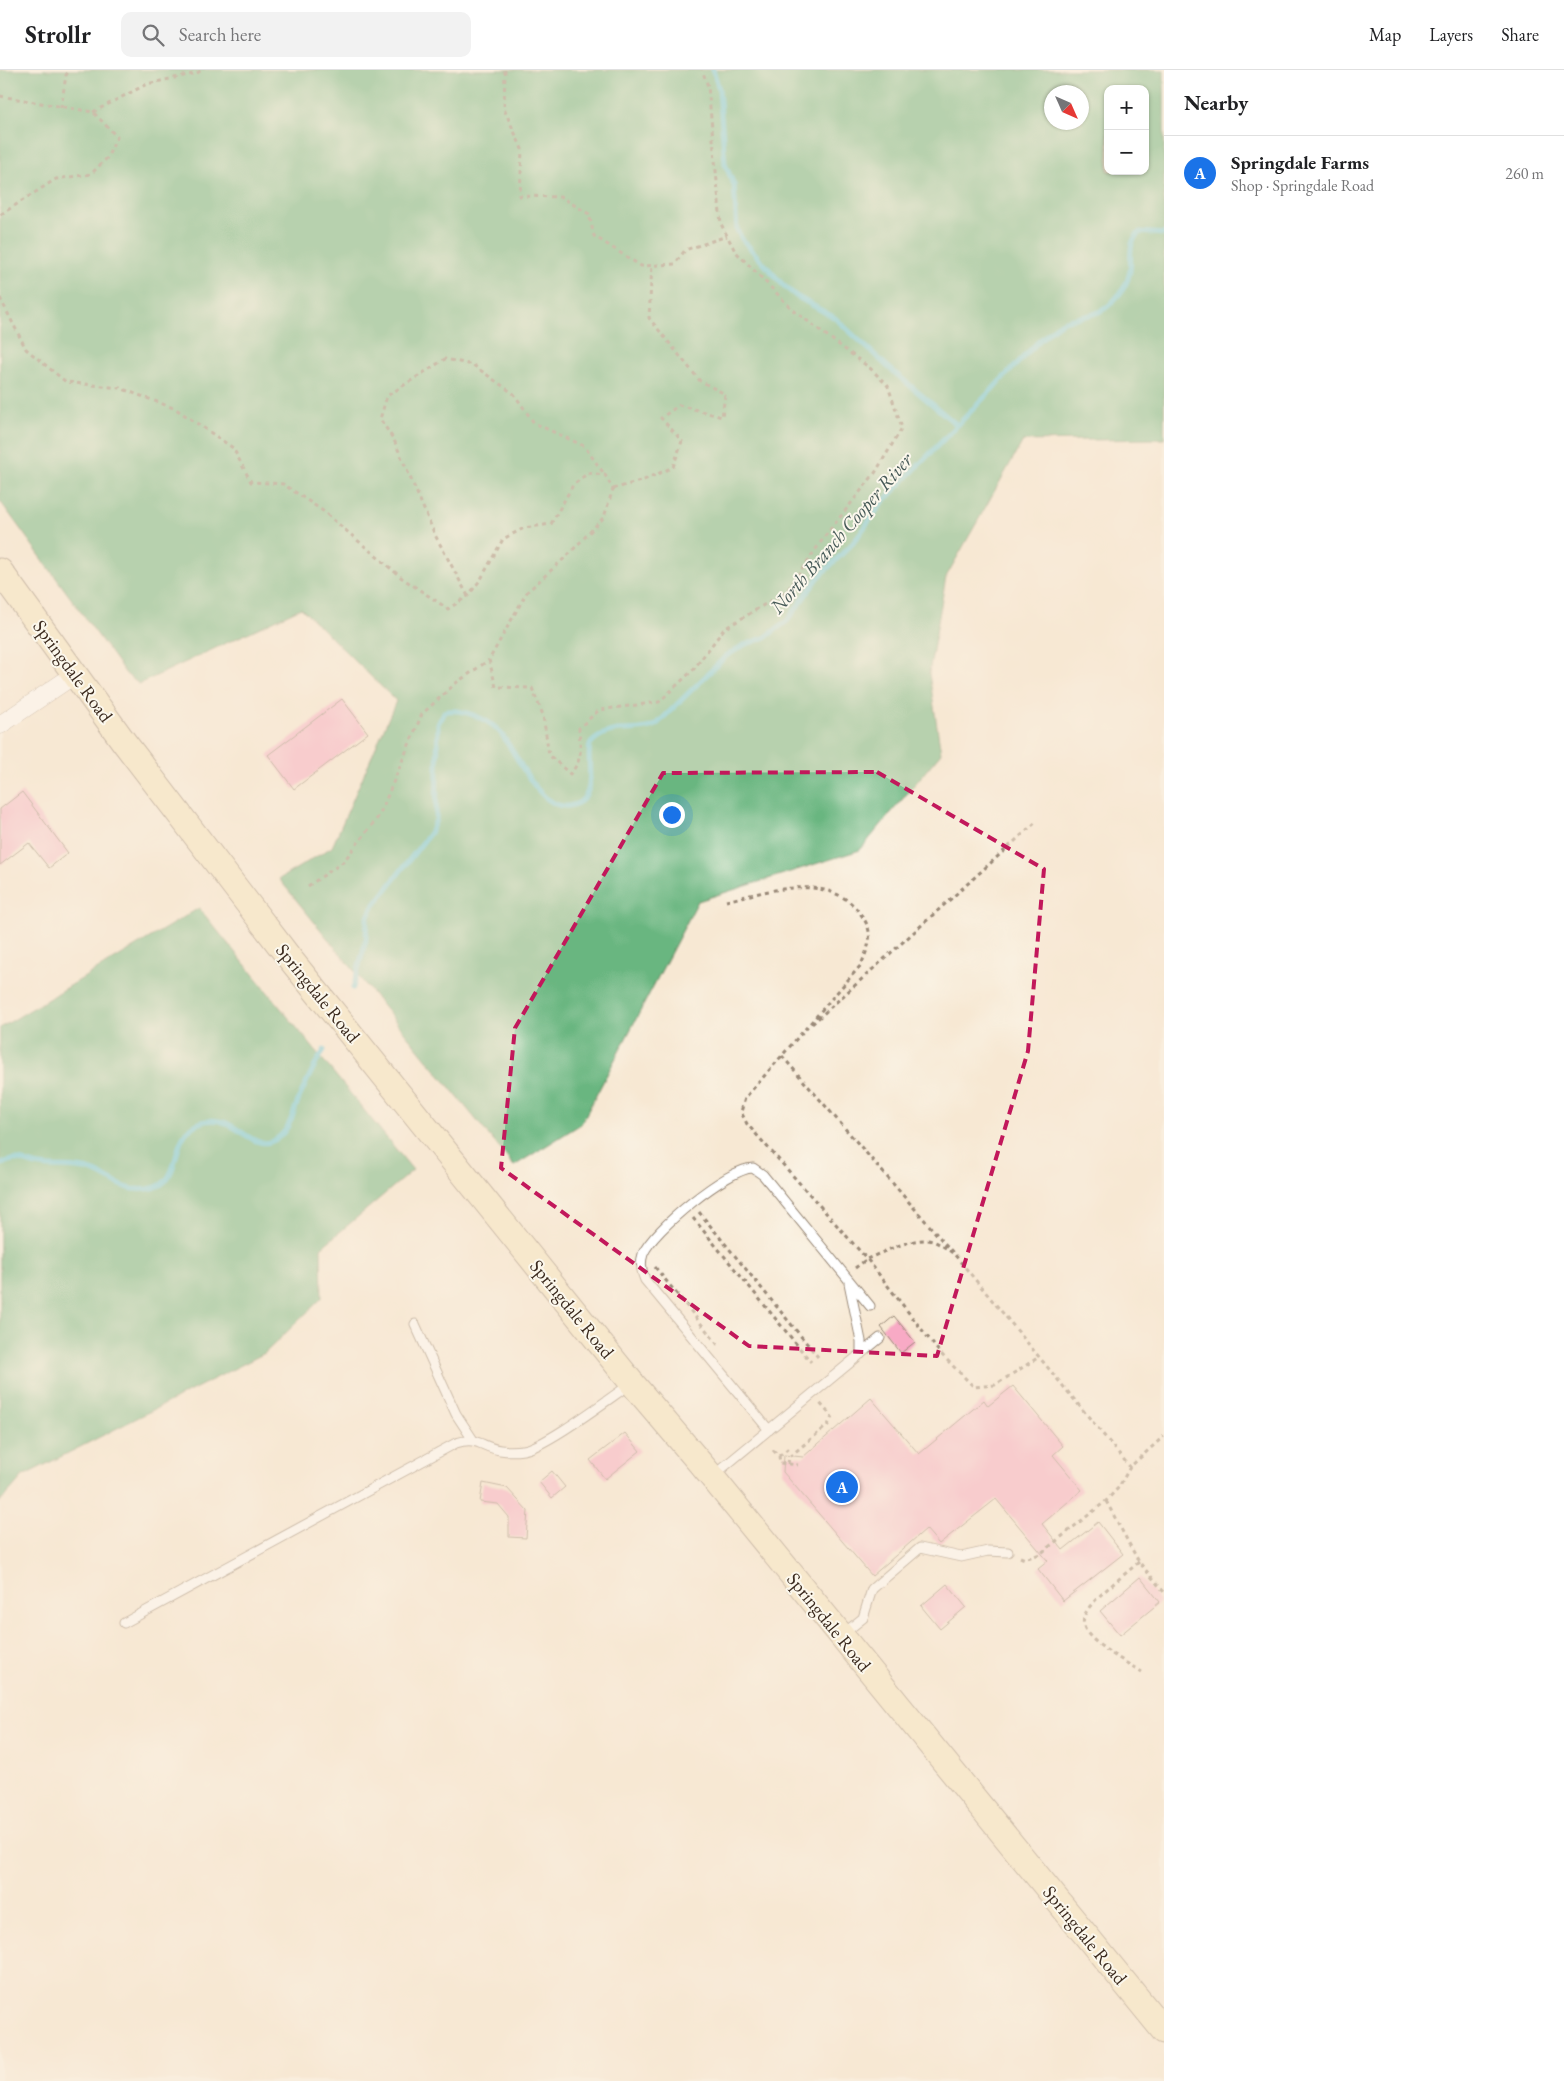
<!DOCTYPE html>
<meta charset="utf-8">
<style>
:root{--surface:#fff;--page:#f2f2f2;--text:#202124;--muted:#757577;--line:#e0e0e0;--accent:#1a73e8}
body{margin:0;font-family:"EB Garamond",serif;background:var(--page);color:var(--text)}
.controls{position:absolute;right:15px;top:15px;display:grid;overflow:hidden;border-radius:10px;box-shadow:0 1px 4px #0004}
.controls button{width:45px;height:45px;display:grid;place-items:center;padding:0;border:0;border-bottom:1px solid var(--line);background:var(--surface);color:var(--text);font:25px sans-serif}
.compass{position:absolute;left:1044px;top:15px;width:45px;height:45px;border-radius:50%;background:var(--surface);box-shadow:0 1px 4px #0004;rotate:135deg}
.you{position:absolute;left:671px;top:744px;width:18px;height:18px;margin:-12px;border:4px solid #fff;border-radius:50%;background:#1a73e8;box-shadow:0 0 0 8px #1a73e833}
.badge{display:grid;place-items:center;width:32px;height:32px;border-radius:50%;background:var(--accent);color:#fff;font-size:16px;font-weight:700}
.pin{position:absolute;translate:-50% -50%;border:2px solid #fff;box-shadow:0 1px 5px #0006}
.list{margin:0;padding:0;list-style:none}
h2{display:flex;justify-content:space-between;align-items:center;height:65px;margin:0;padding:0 20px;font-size:21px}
h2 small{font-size:16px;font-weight:400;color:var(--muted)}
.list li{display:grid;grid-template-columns:32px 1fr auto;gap:15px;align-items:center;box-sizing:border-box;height:75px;padding:0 20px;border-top:1px solid var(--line)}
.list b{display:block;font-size:19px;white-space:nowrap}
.list p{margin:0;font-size:16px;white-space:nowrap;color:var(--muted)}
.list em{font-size:16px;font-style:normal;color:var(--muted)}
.icon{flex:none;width:28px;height:28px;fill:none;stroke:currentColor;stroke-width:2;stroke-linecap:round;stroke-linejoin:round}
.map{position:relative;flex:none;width:1164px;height:2011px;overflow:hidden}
header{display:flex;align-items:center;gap:30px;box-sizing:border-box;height:70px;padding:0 25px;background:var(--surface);border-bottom:1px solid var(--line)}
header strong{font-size:24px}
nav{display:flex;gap:28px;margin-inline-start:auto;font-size:18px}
.search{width:350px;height:45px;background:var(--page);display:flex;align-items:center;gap:12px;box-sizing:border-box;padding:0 18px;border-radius:10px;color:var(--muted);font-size:19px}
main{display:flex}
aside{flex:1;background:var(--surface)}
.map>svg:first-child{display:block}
.forest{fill:#69b680;stroke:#52704f;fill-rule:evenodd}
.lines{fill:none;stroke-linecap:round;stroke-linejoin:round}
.stream{stroke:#5fc7db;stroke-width:5}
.building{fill:#f8aac5}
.service-casing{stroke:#998978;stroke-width:11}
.minor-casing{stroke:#998978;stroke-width:19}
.secondary-casing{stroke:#998978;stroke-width:27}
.path{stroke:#998978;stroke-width:3;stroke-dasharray:4 4;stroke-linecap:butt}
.service{stroke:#fff;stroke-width:9}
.minor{stroke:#fff;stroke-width:18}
.secondary{stroke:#f7e8c3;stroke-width:25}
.marked{fill:none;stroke:#c2185b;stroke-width:4;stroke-dasharray:10 6;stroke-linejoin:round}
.labels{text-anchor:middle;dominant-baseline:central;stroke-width:4;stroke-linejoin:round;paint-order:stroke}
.street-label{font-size:19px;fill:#3b2a1e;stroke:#fbf7ec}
.water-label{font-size:20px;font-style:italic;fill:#465957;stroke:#fbf7ec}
</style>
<header>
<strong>Strollr</strong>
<div class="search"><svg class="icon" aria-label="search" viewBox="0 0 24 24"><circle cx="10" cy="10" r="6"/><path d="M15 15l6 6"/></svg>Search here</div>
<nav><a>Map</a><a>Layers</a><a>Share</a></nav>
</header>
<main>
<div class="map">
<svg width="1164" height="2011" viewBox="0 0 1164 2011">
<rect width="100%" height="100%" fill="#fbf7ec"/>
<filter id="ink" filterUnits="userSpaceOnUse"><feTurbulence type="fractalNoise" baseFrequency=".02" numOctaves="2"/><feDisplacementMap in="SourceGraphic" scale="10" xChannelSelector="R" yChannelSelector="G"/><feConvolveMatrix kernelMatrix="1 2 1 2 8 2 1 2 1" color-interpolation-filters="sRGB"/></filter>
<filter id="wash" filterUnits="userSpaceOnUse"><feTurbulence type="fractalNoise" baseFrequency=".0096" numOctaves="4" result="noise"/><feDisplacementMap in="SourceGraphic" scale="20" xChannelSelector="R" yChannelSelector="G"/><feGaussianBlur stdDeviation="1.12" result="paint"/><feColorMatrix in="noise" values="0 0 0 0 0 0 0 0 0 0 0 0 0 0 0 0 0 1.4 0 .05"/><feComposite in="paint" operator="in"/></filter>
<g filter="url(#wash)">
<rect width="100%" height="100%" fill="#f7e8d3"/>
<path class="forest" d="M 0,0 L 1164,0 L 1164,369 L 1023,371 L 946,507 L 929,603 L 941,683 L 860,780 L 698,831 L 581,1054 L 514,1096 L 279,809 L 332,777 L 396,631 L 301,538 L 139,614 L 126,604 L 0,431 ZM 1108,19 L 1145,19 L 1145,101 L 1108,101 ZM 1052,22 L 1082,22 L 1082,52 L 1052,52 Z
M 199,838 L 413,1100 L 321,1178 L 322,1228 L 265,1283 L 23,1406 L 0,1432 L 0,958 Z"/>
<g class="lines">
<path class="stream" d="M 713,0 L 719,19 L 725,94 L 734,115 L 737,160 L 742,169 L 783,215 L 796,226 L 835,248 L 888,297 L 957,355
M 353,918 L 366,870 L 367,849 L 372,838 L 430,763 L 436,750 L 438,654 L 444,642 C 460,637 488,649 499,661 C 516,680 537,740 569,736 C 577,735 584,730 587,723 C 593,710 587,689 590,674 C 612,651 631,666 656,655 L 726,586 L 744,575 L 766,567 L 787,551 L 818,508 L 853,473 L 882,433 L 1040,270 C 1048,264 1056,254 1065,251 C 1086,244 1100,248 1116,228 C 1123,221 1128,211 1130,201 C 1132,185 1127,173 1140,162 L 1164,164
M 0,1095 C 6,1092 11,1089 18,1090 C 25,1091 33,1095 40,1096 C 58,1099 75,1095 92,1101 C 107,1106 118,1117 133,1119 C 190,1125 163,1071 197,1054 C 236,1036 250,1090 279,1067 C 292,1056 294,1038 301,1024 C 308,1008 315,994 324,980"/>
</g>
<g id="blocks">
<path class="building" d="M 342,629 L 368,663 L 294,719 L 268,685 Z
M 22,722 L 68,783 L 49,798 L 29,773 L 0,795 L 0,739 Z
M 894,1246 L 915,1272 L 901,1283 L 881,1257 Z
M 1013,1316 L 1063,1376 L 1053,1385 L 1082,1420 L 1042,1454 L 1063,1480 L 1098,1452 L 1123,1484 L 1063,1531 L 1038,1499 L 1048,1491 L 996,1429 L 939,1474 L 926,1459 L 872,1506 L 783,1402 L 784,1385 L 803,1387 L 871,1328 L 919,1384 L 984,1330 L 988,1336 Z
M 625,1363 L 640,1381 L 605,1409 L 590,1390 Z
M 552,1401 L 565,1417 L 552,1428 L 539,1412 Z
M 483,1413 L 507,1418 L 528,1441 L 526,1468 L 509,1467 L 509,1447 L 498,1434 L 480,1432 Z
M 1140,1507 L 1160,1532 L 1120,1565 L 1100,1541 Z
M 947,1514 L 966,1537 L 940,1559 L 921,1536 Z"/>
</g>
</g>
<g filter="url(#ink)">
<use href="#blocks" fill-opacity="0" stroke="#998978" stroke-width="1"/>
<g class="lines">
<g class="service-casing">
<path id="service" d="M 849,1213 L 861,1271 L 861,1284
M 415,1254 L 456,1344 L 473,1370
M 769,1360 L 645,1210 C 641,1201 640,1193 643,1184 C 652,1161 728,1098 753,1098 L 763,1105 L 870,1236
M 714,1405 L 880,1268
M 124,1553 L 456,1373 C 478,1366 481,1377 500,1380 C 507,1381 516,1381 523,1380 C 544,1378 611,1327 632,1313
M 843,1564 L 863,1548 L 872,1519 L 920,1478 L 961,1487 L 988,1481 L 1008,1482"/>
</g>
<g class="minor-casing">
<path id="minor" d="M 0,655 L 74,605"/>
</g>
<g class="secondary-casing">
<path id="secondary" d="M 0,501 L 124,672 L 291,890 L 632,1313 L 712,1407 L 1164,1961"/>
</g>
<path class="path" d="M 505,0 L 504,39 L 522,79 L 520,126 L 561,127 L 589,144 L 594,166 L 641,196 L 675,194 L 685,180 L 727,166
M 0,26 L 93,42 L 117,67 L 107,88 L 91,104 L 56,109 L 0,145
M 61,38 L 66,5 L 70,0
M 93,42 L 147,14 L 197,3 L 202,0
M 0,228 L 26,279 L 66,312 L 120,318 L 176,339 L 233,378 L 251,412 L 283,414 L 323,441 L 402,508 L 448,539 L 468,526 L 481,509 L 503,469 L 524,458 L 551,454 L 573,415 L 588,403 L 605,405 L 613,419 L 604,447 L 568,485 L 527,522 L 489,590 L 496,617 L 532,618 L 543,645 L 549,685 L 570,704 C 584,688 580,678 579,658 L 599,640 L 659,632 L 693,600 L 724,559 L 787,521 L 825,466 L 875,403 L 902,358 L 888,316 L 871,299 L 793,240 L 735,181 L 721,154 L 708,16 L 702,0
M 613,419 L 644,410 L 673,397 L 682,371 L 661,348 L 679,335 L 722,347 L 725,324 L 700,311 L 649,248 L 652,195
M 468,526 L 435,465 L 394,370 L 380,349 L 387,326 L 445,289 L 473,295 L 514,324 L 534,353 L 584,376 L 605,405
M 308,816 L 343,792 L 379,746 L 422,644 L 456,613 L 489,590
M 726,831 C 767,821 829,802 859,842 C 875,862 870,873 861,895 L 745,1028 L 741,1042 L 747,1054 L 867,1189 C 884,1182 908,1169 927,1170 C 937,1171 946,1178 954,1184
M 812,954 L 1036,752
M 782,986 L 954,1184 L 1130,1397
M 699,1142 L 818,1287
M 693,1148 L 811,1292
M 655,1197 L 719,1276
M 855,1198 L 867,1189 L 940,1283 L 974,1317 L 995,1315 L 1039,1287
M 773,1380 L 779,1386 L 780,1393 L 798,1395
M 779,1386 L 791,1376
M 788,1394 L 789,1387 L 828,1355 L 832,1347 L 819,1332
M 1106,1431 L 1139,1492 L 1164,1522
M 1020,1487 L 1025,1489 L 1040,1484 L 1106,1431 L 1119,1417 L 1130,1397 L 1164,1366
M 1139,1492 C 1072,1549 1057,1553 1142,1602"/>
<use href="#service" class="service"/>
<use href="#minor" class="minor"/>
<use href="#secondary" class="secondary"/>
</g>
</g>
<path d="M0 0H1164V2011H0ZM 877,702 L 1044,799 L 1028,981 L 937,1286 L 749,1276 L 501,1098 L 515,958 L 663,703 Z" fill="#f7e8d3" fill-opacity=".55" fill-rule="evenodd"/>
<path class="marked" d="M 877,702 L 1044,799 L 1028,981 L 937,1286 L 749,1276 L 501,1098 L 515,958 L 663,703 Z"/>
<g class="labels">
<g class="street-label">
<text transform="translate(73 601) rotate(54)">Springdale Road</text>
<text transform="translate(318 923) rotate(51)">Springdale Road</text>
<text transform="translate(572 1239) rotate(51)">Springdale Road</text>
<text transform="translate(829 1552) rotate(51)">Springdale Road</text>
<text transform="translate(1085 1865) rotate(51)">Springdale Road</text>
</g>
<g class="water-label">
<text transform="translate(841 463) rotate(-49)">North Branch Cooper River</text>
</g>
</g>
</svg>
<div class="controls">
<button>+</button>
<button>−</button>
</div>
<svg class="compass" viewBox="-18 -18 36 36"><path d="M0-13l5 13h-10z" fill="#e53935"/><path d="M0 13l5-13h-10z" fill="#757577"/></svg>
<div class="you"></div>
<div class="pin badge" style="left:842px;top:1417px">A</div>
</div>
<aside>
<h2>Nearby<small></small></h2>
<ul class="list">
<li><span class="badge">A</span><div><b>Springdale Farms</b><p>Shop · Springdale Road</p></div><em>260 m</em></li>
</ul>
</aside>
</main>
